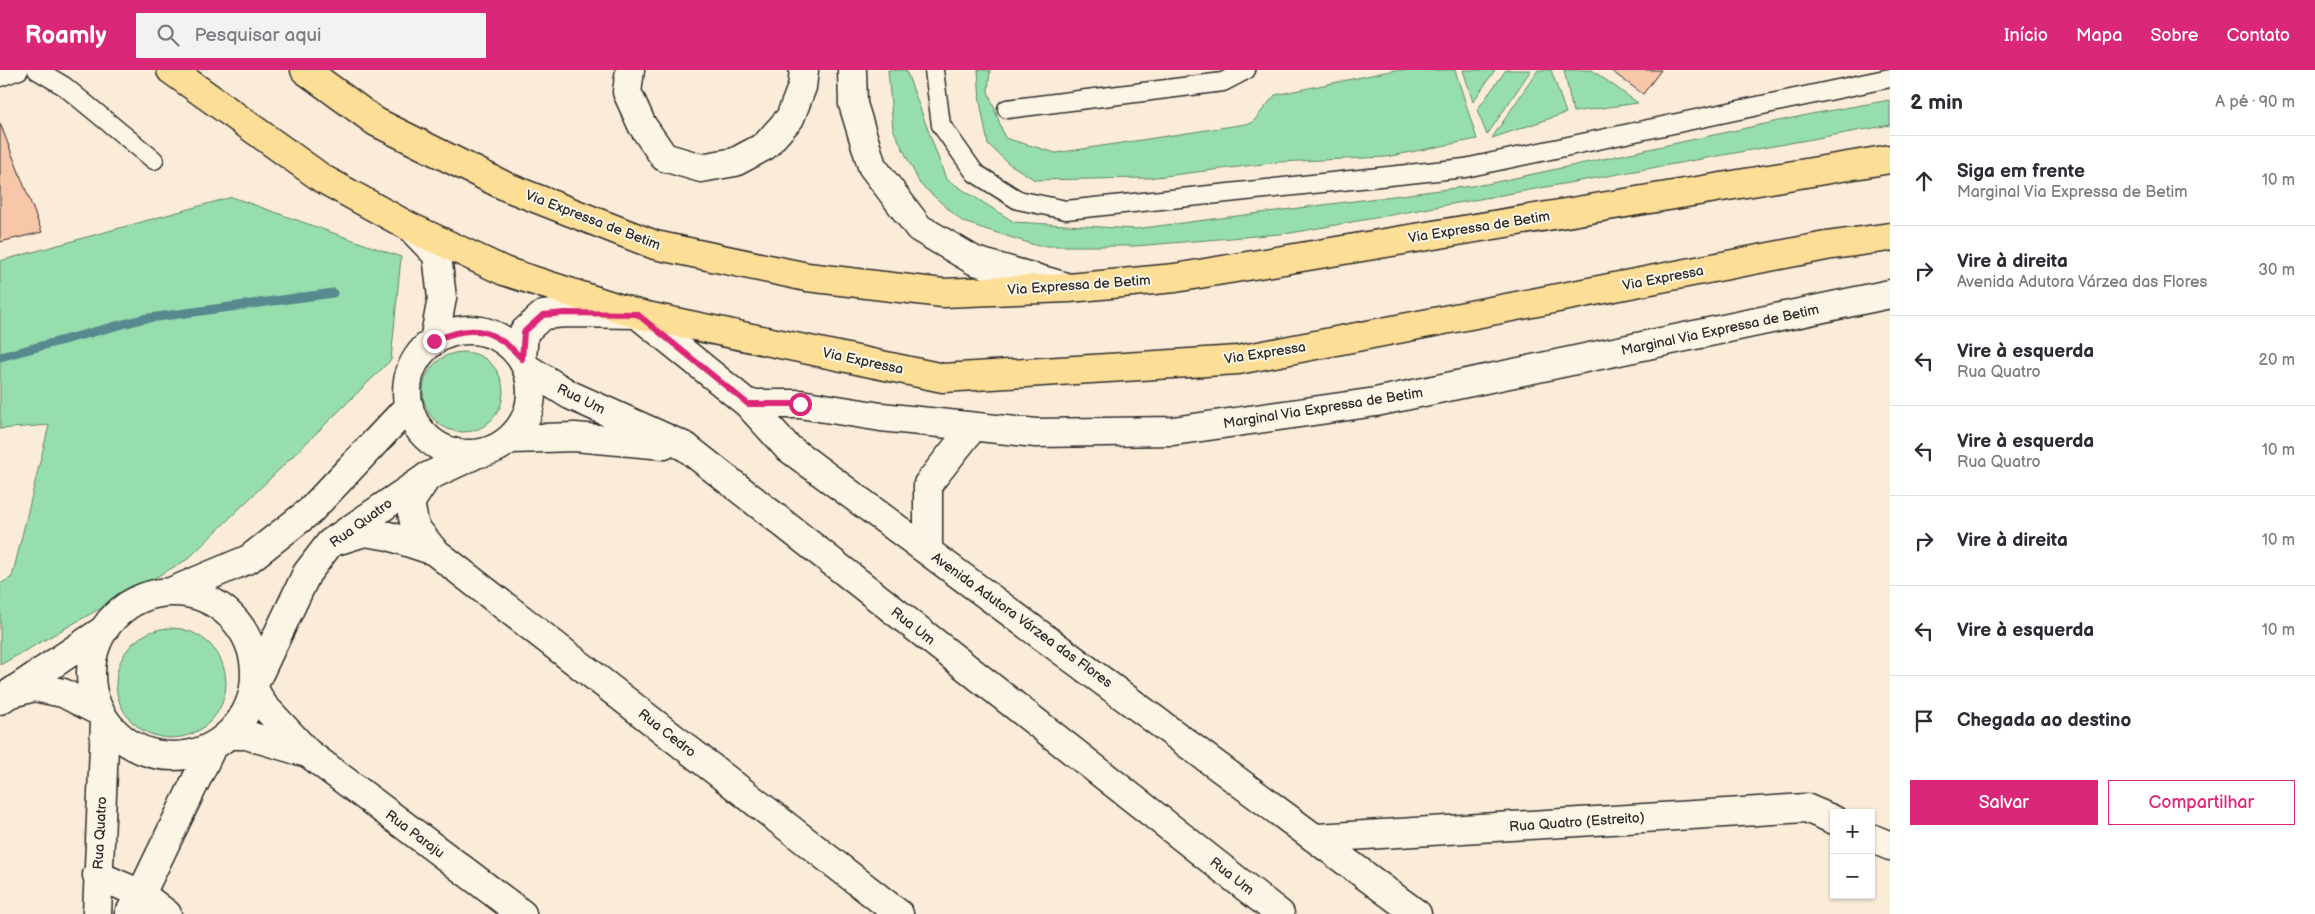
<!DOCTYPE html>
<html lang="pt">
<meta charset="utf-8">
<style>
:root{--surface:#fff;--page:#f2f2f3;--text:#2b2b33;--muted:#7c7c81;--line:#e1e1e2;--accent:#db2777}
body{margin:0;font-family:"Balsamiq Sans",sans-serif;background:var(--page);color:var(--text)}
.controls{position:absolute;right:15px;bottom:15px;display:grid;overflow:hidden;border-radius:0px;box-shadow:0 1px 4px #0004}
.controls button{width:45px;height:45px;display:grid;place-items:center;padding:0;border:0;border-bottom:1px solid var(--line);background:var(--surface);color:var(--text);font:25px sans-serif}
.stop{position:absolute;width:15px;height:15px;margin:-11px;border:4px solid #db2777;border-radius:50%;background:#fff}
.stop.end{background:#db2777;border-color:#fff;box-shadow:0 1px 5px #0008}
.list{margin:0;padding:0;list-style:none}
h2{display:flex;justify-content:space-between;align-items:center;height:65px;margin:0;padding:0 20px;font-size:21px}
h2 small{font-size:16px;font-weight:400;color:var(--muted)}
.list li{display:grid;grid-template-columns:32px 1fr auto;gap:15px;align-items:center;box-sizing:border-box;height:90px;padding:0 20px;border-top:1px solid var(--line)}
.list b{display:block;font-size:19px;white-space:nowrap}
.list p{margin:0;font-size:16px;white-space:nowrap;color:var(--muted)}
.list em{font-size:16px;font-style:normal;color:var(--muted)}
.actions{display:flex;gap:10px;padding:15px 20px}
.actions a{flex:1;padding:11px 0;border:1px solid var(--accent);border-radius:0px;text-align:center;font-size:18px;color:var(--accent)}
.actions .main{background:var(--accent);color:#fff}
.icon{flex:none;width:28px;height:28px;fill:none;stroke:currentColor;stroke-width:2;stroke-linecap:round;stroke-linejoin:round}
.map{position:relative;flex:none;width:1890px;height:844px;overflow:hidden}
header{display:flex;align-items:center;gap:30px;box-sizing:border-box;height:70px;padding:0 25px;background:var(--accent);color:#fff}
header strong{font-size:24px}
nav{display:flex;gap:28px;margin-inline-start:auto;font-size:18px}
.search{width:350px;height:45px;background:var(--page);display:flex;align-items:center;gap:12px;box-sizing:border-box;padding:0 18px;border-radius:0px;color:var(--muted);font-size:19px}
main{display:flex}
aside{flex:1;background:var(--surface)}
.map>svg:first-child{display:block}
.green{fill:#96dead;stroke:#60846c}
.lines{fill:none;stroke-linecap:round;stroke-linejoin:round}
.stream{stroke:#58898e;stroke-width:9}
.building{fill:#f8c6a9;stroke:#2b2b2b}
.lane-casing{stroke:#2b2b2b;stroke-width:21}
.street-casing{stroke:#2b2b2b;stroke-width:31}
.secondary-casing{stroke:#2b2b2b;stroke-width:31}
.highway-casing{stroke:#2b2b2b;stroke-width:31}
.lane{stroke:#fcf5e5;stroke-width:18}
.street{stroke:#fcf5e5;stroke-width:28}
.secondary{stroke:#fcf5e5;stroke-width:28}
.highway{stroke:#fdde96;stroke-width:28}
.route{stroke:#db2777;stroke-width:6}
.labels{text-anchor:middle;dominant-baseline:central;stroke-width:4;stroke-linejoin:round;paint-order:stroke}
.street-label{font-size:14px;fill:#2b2b2b;stroke:#fcf5e5}
</style>
<header>
<strong>Roamly</strong>
<div class="search"><svg class="icon" aria-label="search" viewBox="0 0 24 24"><circle cx="10" cy="10" r="6"/><path d="M15 15l6 6"/></svg>Pesquisar aqui</div>
<nav><a>Início</a><a>Mapa</a><a>Sobre</a><a>Contato</a></nav>
</header>
<main>
<div class="map">
<svg width="1890" height="844" viewBox="0 0 1890 844">
<rect width="100%" height="100%" fill="#fbecd9"/>
<filter id="ink" filterUnits="userSpaceOnUse"><feTurbulence type="fractalNoise" baseFrequency=".02" numOctaves="2"/><feDisplacementMap in="SourceGraphic" scale="10" xChannelSelector="R" yChannelSelector="G"/><feConvolveMatrix kernelMatrix="1 2 1 2 8 2 1 2 1" color-interpolation-filters="sRGB"/></filter>
<g filter="url(#ink)">
<path class="green" d="M 888,0 L 906,0 L 946,109 L 1014,152 L 1135,159 L 1487,114 L 1811,44 L 1890,30 L 1890,55 L 1291,163 L 1135,176 L 1038,176 L 963,152 L 920,114 L 893,59 Z
M 978,0 L 990,0 L 988,21 L 1005,68 L 1056,83 L 1252,53 L 1275,25 L 1395,0 L 1455,0 L 1477,69 L 1386,87 L 1279,92 L 1148,108 L 1035,110 L 1008,93 L 988,74 L 980,32 Z
M 1463,0 L 1495,0 L 1473,32 Z
M 1506,0 L 1531,0 L 1487,65 L 1477,40 Z
M 1538,0 L 1551,0 L 1566,43 L 1492,68 Z
M 1564,0 L 1592,0 L 1638,33 L 1573,42 Z
M 232,127 L 401,187 L 391,290 L 188,489 L 0,595 L 0,514 L 12,507 L 49,355 L 0,359 L 0,191 Z
M423 322a40 40 0 1 1 80 0a40 40 0 1 1-80 0Z
M116 613a55 55 0 1 1 110 0a55 55 0 1 1-110 0Z"/>
<g class="lines">
<path class="stream" d="M 0,287 L 142,249 L 333,223"/>
</g>
<path class="building" d="M 1610,0 L 1661,0 L 1643,24 Z
M 0,53 L 42,162 L 0,172 Z"/>
<g class="lines">
<g class="lane-casing">
<path id="lane" d="M 37,0 L 64,16 L 154,90
M 934,0 L 941,55 L 975,103 L 1018,130 L 1066,140 L 1465,98 L 1890,8
M 0,7 L 19,0
M 1007,39 L 1223,12 L 1246,0"/>
</g>
<g class="street-casing">
<path id="street" d="M 686,377 L 1280,844
M 427,407 L 410,433 L 415,457 L 434,481 L 899,844
M 333,472 L 365,462 L 389,466 L 434,481
M 255,621 L 263,635 L 308,683 L 522,844
M 230,665 L 246,665 L 307,683
M 1317,768 L 1806,738 L 1834,750
M 1871,768 L 1890,776
M 97,805 L 141,824 L 167,844
M 97,844 L 105,652
M 129,844 L 141,824 L 212,677"/>
</g>
<g class="secondary-casing">
<path id="secondary" d="M 630,0 L 627,22 L 642,55 L 664,87 L 701,98 L 735,92 L 765,76 L 790,48 L 802,17 L 804,0
M 852,0 L 853,34 L 872,96 L 919,158 L 975,191 L 1063,216
M 411,158 L 437,185 L 442,228 L 434,271
M407 322a62 62 0 1 1 124 0a62 62 0 1 1-124 0Z
M 522,289 L 524,262 L 543,245 L 565,243 L 637,244 L 748,334 L 787,377 L 1417,844
M 528,299 L 570,325 L 686,377
M 748,334 L 800,334 L 881,347 L 1036,363 L 1173,361 L 1376,332 L 1890,224
M 512,369 L 575,367 L 664,375
M 928,481 L 928,414 L 973,357
M 173,521 L 249,489 L 310,441 L 409,336
M91 604a82 82 0 1 1 164 0a82 82 0 1 1-164 0Z
M 256,610 L 307,503 L 330,473 L 427,407 L 474,385
M 12,623 L 34,617 L 63,623 L 100,642
M 0,630 L 102,561"/>
</g>
<g class="highway-casing">
<path id="highway" d="M 171,0 L 323,109 L 410,157 L 504,201 L 637,244 L 943,308 L 1238,290 L 1826,176 L 1890,167
M 305,0 L 376,52 L 507,117 L 655,175 L 807,207 L 943,223 L 1069,218 L 1175,208 L 1890,89"/>
</g>
<use href="#lane" class="lane"/>
<use href="#street" class="street"/>
<use href="#secondary" class="secondary"/>
<use href="#highway" class="highway"/>
</g>
</g>
<g class="lines" filter="url(#ink)">
<path class="route" d="M 434,271 C 472,253 494,258 522,289 L 524,262 L 543,245 L 565,243 L 637,244 L 748,334 L 800,334"/>
</g>
<g class="labels">
<g class="street-label">
<text transform="translate(593 150) rotate(21)">Via Expressa de Betim</text>
<text transform="translate(1479 157) rotate(-9)">Via Expressa de Betim</text>
<text transform="translate(1663 208) rotate(-11)">Via Expressa</text>
<text transform="translate(1079 215) rotate(-4)">Via Expressa de Betim</text>
<text transform="translate(1720 260) rotate(-12)">Marginal Via Expressa de Betim</text>
<text transform="translate(1265 283) rotate(-9)">Via Expressa</text>
<text transform="translate(863 291) rotate(12)">Via Expressa</text>
<text transform="translate(581 329) rotate(26)">Rua Um</text>
<text transform="translate(1323 338) rotate(-9)">Marginal Via Expressa de Betim</text>
<text transform="translate(361 453) rotate(-36)">Rua Quatro</text>
<text transform="translate(1022 550) rotate(36)">Avenida Adutora Várzea das Flores</text>
<text transform="translate(913 556) rotate(38)">Rua Um</text>
<text transform="translate(667 663) rotate(38)">Rua Cedro</text>
<text transform="translate(1577 752) rotate(-4)">Rua Quatro (Estreito)</text>
<text transform="translate(100 763) rotate(-87)">Rua Quatro</text>
<text transform="translate(415 764) rotate(37)">Rua Paraju</text>
<text transform="translate(1232 806) rotate(38)">Rua Um</text>
</g>
</g>
</svg>
<div class="controls">
<button>+</button>
<button>−</button>
</div>
<div class="stop" style="left:800px;top:334px"></div>
<div class="stop end" style="left:434px;top:271px"></div>
</div>
<aside>
<h2>2 min<small>A pé · 90 m</small></h2>
<ul class="list">
<li><svg class="icon" aria-label="ahead" viewBox="0 0 24 24"><path d="M12 20V5M6 11l6-6 6 6"/></svg><div><b>Siga em frente</b><p>Marginal Via Expressa de Betim</p></div><em>10 m</em></li>
<li><svg class="icon" aria-label="right" viewBox="0 0 24 24"><path d="M7 20v-9h11M14 6l5 5-5 5"/></svg><div><b>Vire à direita</b><p>Avenida Adutora Várzea das Flores</p></div><em>30 m</em></li>
<li><svg class="icon" aria-label="left" viewBox="0 0 24 24"><path d="M17 20v-9H6M10 6l-5 5 5 5"/></svg><div><b>Vire à esquerda</b><p>Rua Quatro</p></div><em>20 m</em></li>
<li><svg class="icon" aria-label="left" viewBox="0 0 24 24"><path d="M17 20v-9H6M10 6l-5 5 5 5"/></svg><div><b>Vire à esquerda</b><p>Rua Quatro</p></div><em>10 m</em></li>
<li><svg class="icon" aria-label="right" viewBox="0 0 24 24"><path d="M7 20v-9h11M14 6l5 5-5 5"/></svg><div><b>Vire à direita</b></div><em>10 m</em></li>
<li><svg class="icon" aria-label="left" viewBox="0 0 24 24"><path d="M17 20v-9H6M10 6l-5 5 5 5"/></svg><div><b>Vire à esquerda</b></div><em>10 m</em></li>
<li><svg class="icon" aria-label="arrive" viewBox="0 0 24 24"><path d="M6 21V4h12l-3 4 3 4H6"/></svg><div><b>Chegada ao destino</b></div></li>
</ul>
<div class="actions"><a class="main">Salvar</a><a>Compartilhar</a></div>
</aside>
</main>
